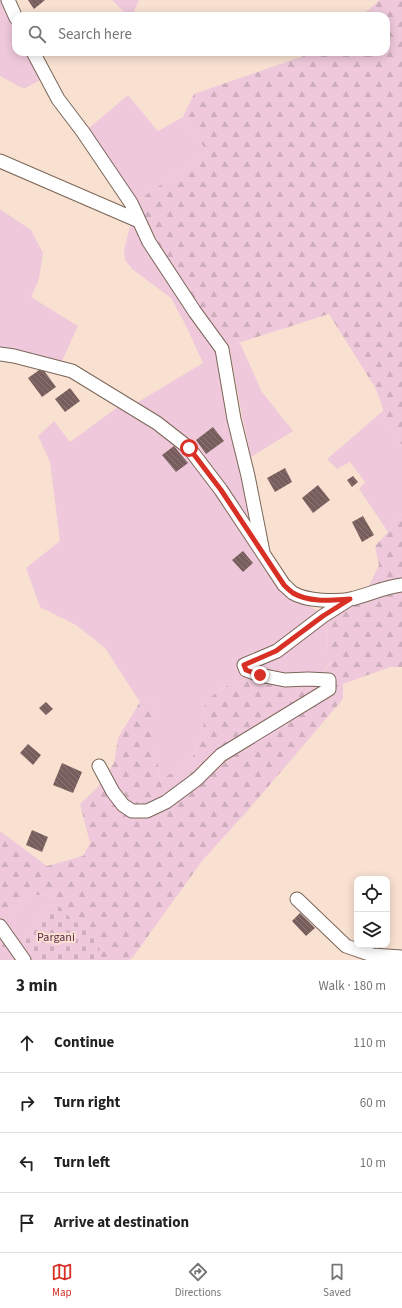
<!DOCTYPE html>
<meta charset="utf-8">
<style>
:root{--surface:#fff;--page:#f6f6f6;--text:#222;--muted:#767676;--line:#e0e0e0;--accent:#d93025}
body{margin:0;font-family:"Source Sans 3",sans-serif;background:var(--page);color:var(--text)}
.controls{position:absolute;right:12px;bottom:12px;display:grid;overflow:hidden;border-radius:8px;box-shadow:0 2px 10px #0003}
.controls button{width:36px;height:36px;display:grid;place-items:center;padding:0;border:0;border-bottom:1px solid var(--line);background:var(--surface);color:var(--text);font:20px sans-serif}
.stop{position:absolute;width:12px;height:12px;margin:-9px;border:3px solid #d93025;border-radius:50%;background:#fff}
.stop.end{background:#d93025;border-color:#fff;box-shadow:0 1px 4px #0008}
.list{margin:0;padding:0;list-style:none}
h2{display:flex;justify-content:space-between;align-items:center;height:52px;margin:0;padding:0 16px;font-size:17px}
h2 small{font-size:13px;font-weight:400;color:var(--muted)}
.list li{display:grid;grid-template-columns:26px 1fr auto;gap:12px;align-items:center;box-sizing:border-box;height:60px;padding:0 16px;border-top:1px solid var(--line)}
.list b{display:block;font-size:15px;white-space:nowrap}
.list em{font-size:13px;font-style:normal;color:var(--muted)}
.icon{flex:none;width:22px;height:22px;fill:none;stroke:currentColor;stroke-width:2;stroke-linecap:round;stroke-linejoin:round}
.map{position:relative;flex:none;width:402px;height:960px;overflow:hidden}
.search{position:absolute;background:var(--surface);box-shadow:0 2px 10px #0003;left:12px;right:12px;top:12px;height:44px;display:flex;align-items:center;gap:10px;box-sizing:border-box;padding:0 14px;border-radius:12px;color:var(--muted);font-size:15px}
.sheet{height:292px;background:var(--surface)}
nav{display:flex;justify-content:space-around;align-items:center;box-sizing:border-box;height:56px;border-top:1px solid var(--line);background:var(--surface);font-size:11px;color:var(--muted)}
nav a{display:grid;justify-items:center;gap:2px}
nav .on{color:var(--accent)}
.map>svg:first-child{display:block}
.green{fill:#efc9db}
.forest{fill:url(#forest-firs)}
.cemetery{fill:url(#cemetery-stones)}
.building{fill:url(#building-back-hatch)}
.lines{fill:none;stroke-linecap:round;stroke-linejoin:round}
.street-casing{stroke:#7b6659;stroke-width:15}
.street{stroke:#fff;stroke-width:13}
.route{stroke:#d93025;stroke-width:5}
.labels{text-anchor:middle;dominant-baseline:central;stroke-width:4;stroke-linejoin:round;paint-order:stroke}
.park-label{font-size:12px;fill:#602948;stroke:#f8e1d1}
</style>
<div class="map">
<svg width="402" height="960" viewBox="0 0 402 960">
<defs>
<pattern id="forest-firs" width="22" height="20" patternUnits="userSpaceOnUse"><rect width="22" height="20" fill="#efc9db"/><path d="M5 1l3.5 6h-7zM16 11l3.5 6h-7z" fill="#ceadbc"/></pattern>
<pattern id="cemetery-stones" width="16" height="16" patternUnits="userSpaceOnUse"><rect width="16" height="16" fill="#efc9db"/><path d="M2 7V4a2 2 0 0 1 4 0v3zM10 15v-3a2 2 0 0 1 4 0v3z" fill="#ceadbc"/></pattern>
<pattern id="building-back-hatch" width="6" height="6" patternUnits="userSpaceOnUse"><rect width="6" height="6" fill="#775e5c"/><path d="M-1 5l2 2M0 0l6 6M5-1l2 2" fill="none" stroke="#8a7775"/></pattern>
</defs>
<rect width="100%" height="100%" fill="#f8e1d1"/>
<path class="green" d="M 0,0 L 3,0 L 16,30 L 16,52 L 27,52 L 40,80 L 24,89 L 0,76 Z
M 112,0 L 139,0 L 132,16 L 128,16 Z
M 128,95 L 158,131 L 183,117 L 208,153 L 137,201 L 89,128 Z
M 0,209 L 31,230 L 43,253 L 39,279 L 31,297 L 78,326 L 61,363 L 0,349 Z
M 131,223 L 137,226 L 215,348 L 251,520 L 286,595 L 297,603 L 308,605 L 328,618 L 327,655 L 331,661 L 316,682 L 272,682 L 247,678 L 225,687 L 205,701 L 203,732 L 190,764 L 160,779 L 156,749 L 156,713 L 151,699 L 140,702 L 105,648 L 76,625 L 40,607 L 26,568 L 60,541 L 50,462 L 38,436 L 54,421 L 70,442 L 130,398 L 138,402 L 203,363 L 187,328 L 171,298 L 132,269 L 125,260 L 124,250 Z
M 240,343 L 262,392 L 293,431 L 251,457 L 243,421 L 229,346 Z
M 384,410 L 390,429 L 402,445 L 402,514 L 388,532 L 359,489 L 365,482 L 350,462 L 337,469 L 327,459 Z
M 49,894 L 50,904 L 21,948 L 16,960 L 0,937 L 0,925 L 25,896 Z"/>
<path class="forest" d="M 380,0 L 402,0 L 402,445 L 390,429 L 376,389 L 329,314 L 229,346 L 201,309 L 153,235 L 137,201 L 208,153 L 183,117 L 194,94 L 315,52 L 386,52 L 386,16 L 361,16 Z
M 402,514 L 402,667 L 390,667 L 343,684 L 343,699 L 249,809 L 202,861 L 133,957 L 129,960 L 97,960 L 100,951 L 84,927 L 72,920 L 58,905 L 50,904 L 49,894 L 25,896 L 0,925 L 0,831 L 47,866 L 83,856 L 90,843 L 80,804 L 97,788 L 114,763 L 118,738 L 140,702 L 151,699 L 156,713 L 156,749 L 160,779 L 190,764 L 203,732 L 205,701 L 225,687 L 247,678 L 272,682 L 317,682 L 331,662 L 327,655 L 328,618 L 368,588 L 379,565 L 375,546 L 388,532 Z
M 0,937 L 16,960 L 0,960 Z"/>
<path class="cemetery" d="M 50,904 L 58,905 L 72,920 L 84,927 L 97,941 L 100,951 L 97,960 L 29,960 L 21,948 Z"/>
<path class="building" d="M 28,0 L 45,0 L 34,9 Z
M 42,368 L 56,387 L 42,397 L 28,378 Z
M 70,388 L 80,401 L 65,412 L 55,399 Z
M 213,427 L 224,441 L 206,454 L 196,440 Z
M 174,446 L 188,463 L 176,472 L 162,455 Z
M 285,468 L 292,482 L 275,492 L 267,478 Z
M 353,476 L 358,482 L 352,487 L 347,480 Z
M 318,485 L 330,500 L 313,513 L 302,498 Z
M 363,516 L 374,535 L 362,542 L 352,522 Z
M 243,551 L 253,563 L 243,572 L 232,560 Z
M 46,702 L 53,709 L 46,715 L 39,708 Z
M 28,744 L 41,755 L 33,765 L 20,753 Z
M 62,763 L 82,772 L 73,793 L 53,785 Z
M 32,830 L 48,837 L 42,852 L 26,845 Z
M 300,913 L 315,928 L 306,936 L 292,921 Z"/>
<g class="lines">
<g class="street-casing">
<path id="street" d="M 8,0 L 16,18
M 33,52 L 58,99 L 83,132 L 131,203 L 149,242 L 195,312 L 222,349 L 234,419 L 248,476 L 263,552
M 0,161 L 139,221
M 0,354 L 14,356 L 72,371 L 157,423 L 189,448 L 221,490 L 284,585 C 287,587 290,591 293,593 C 306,601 337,602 351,599 C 368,595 384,587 402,585
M 99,766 L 113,792 L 123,805 L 132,811 L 147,811 L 166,802 L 197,779 L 221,755 L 329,689 L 329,680 L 308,679 L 285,680 L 260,675 L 246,670 L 244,665 L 277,651 L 323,616 L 350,599
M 297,899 L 346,946 L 372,955 L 402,957
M 0,926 L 24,960"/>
</g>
<use href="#street" class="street"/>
</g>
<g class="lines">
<path class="route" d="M 189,448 L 221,490 L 284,585 C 287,588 290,591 293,593 C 310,603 333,600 350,599 L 323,616 L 276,651 L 244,665 L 246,670 L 260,675"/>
</g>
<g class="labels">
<g class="park-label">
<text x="56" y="937">Pargani</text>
</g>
</g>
</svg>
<div class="controls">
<button><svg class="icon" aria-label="locate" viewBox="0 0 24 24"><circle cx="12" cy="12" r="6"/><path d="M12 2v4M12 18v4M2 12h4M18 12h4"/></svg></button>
<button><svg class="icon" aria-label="layers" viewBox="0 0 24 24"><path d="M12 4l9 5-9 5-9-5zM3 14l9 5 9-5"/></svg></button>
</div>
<div class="stop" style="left:189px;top:448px"></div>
<div class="stop end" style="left:260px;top:675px"></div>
<div class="search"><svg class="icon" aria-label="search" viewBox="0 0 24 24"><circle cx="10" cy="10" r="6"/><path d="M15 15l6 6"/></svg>Search here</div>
</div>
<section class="sheet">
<h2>3 min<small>Walk · 180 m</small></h2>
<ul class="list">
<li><svg class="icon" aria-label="ahead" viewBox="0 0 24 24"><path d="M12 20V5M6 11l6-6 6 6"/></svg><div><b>Continue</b></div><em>110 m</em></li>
<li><svg class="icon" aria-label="right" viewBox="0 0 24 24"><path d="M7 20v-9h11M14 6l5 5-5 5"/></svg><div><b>Turn right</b></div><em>60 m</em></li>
<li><svg class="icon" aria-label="left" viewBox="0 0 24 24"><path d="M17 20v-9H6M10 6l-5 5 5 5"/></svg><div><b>Turn left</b></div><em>10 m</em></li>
<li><svg class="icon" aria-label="arrive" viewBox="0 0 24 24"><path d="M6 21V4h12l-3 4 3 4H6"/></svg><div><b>Arrive at destination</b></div></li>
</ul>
</section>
<nav>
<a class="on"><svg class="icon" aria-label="map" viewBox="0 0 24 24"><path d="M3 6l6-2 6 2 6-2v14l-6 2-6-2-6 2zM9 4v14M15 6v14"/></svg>Map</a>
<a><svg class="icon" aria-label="directions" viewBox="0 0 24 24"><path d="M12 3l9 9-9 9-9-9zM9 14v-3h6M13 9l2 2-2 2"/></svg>Directions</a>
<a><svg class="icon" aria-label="saved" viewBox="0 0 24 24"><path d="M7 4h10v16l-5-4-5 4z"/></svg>Saved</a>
</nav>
